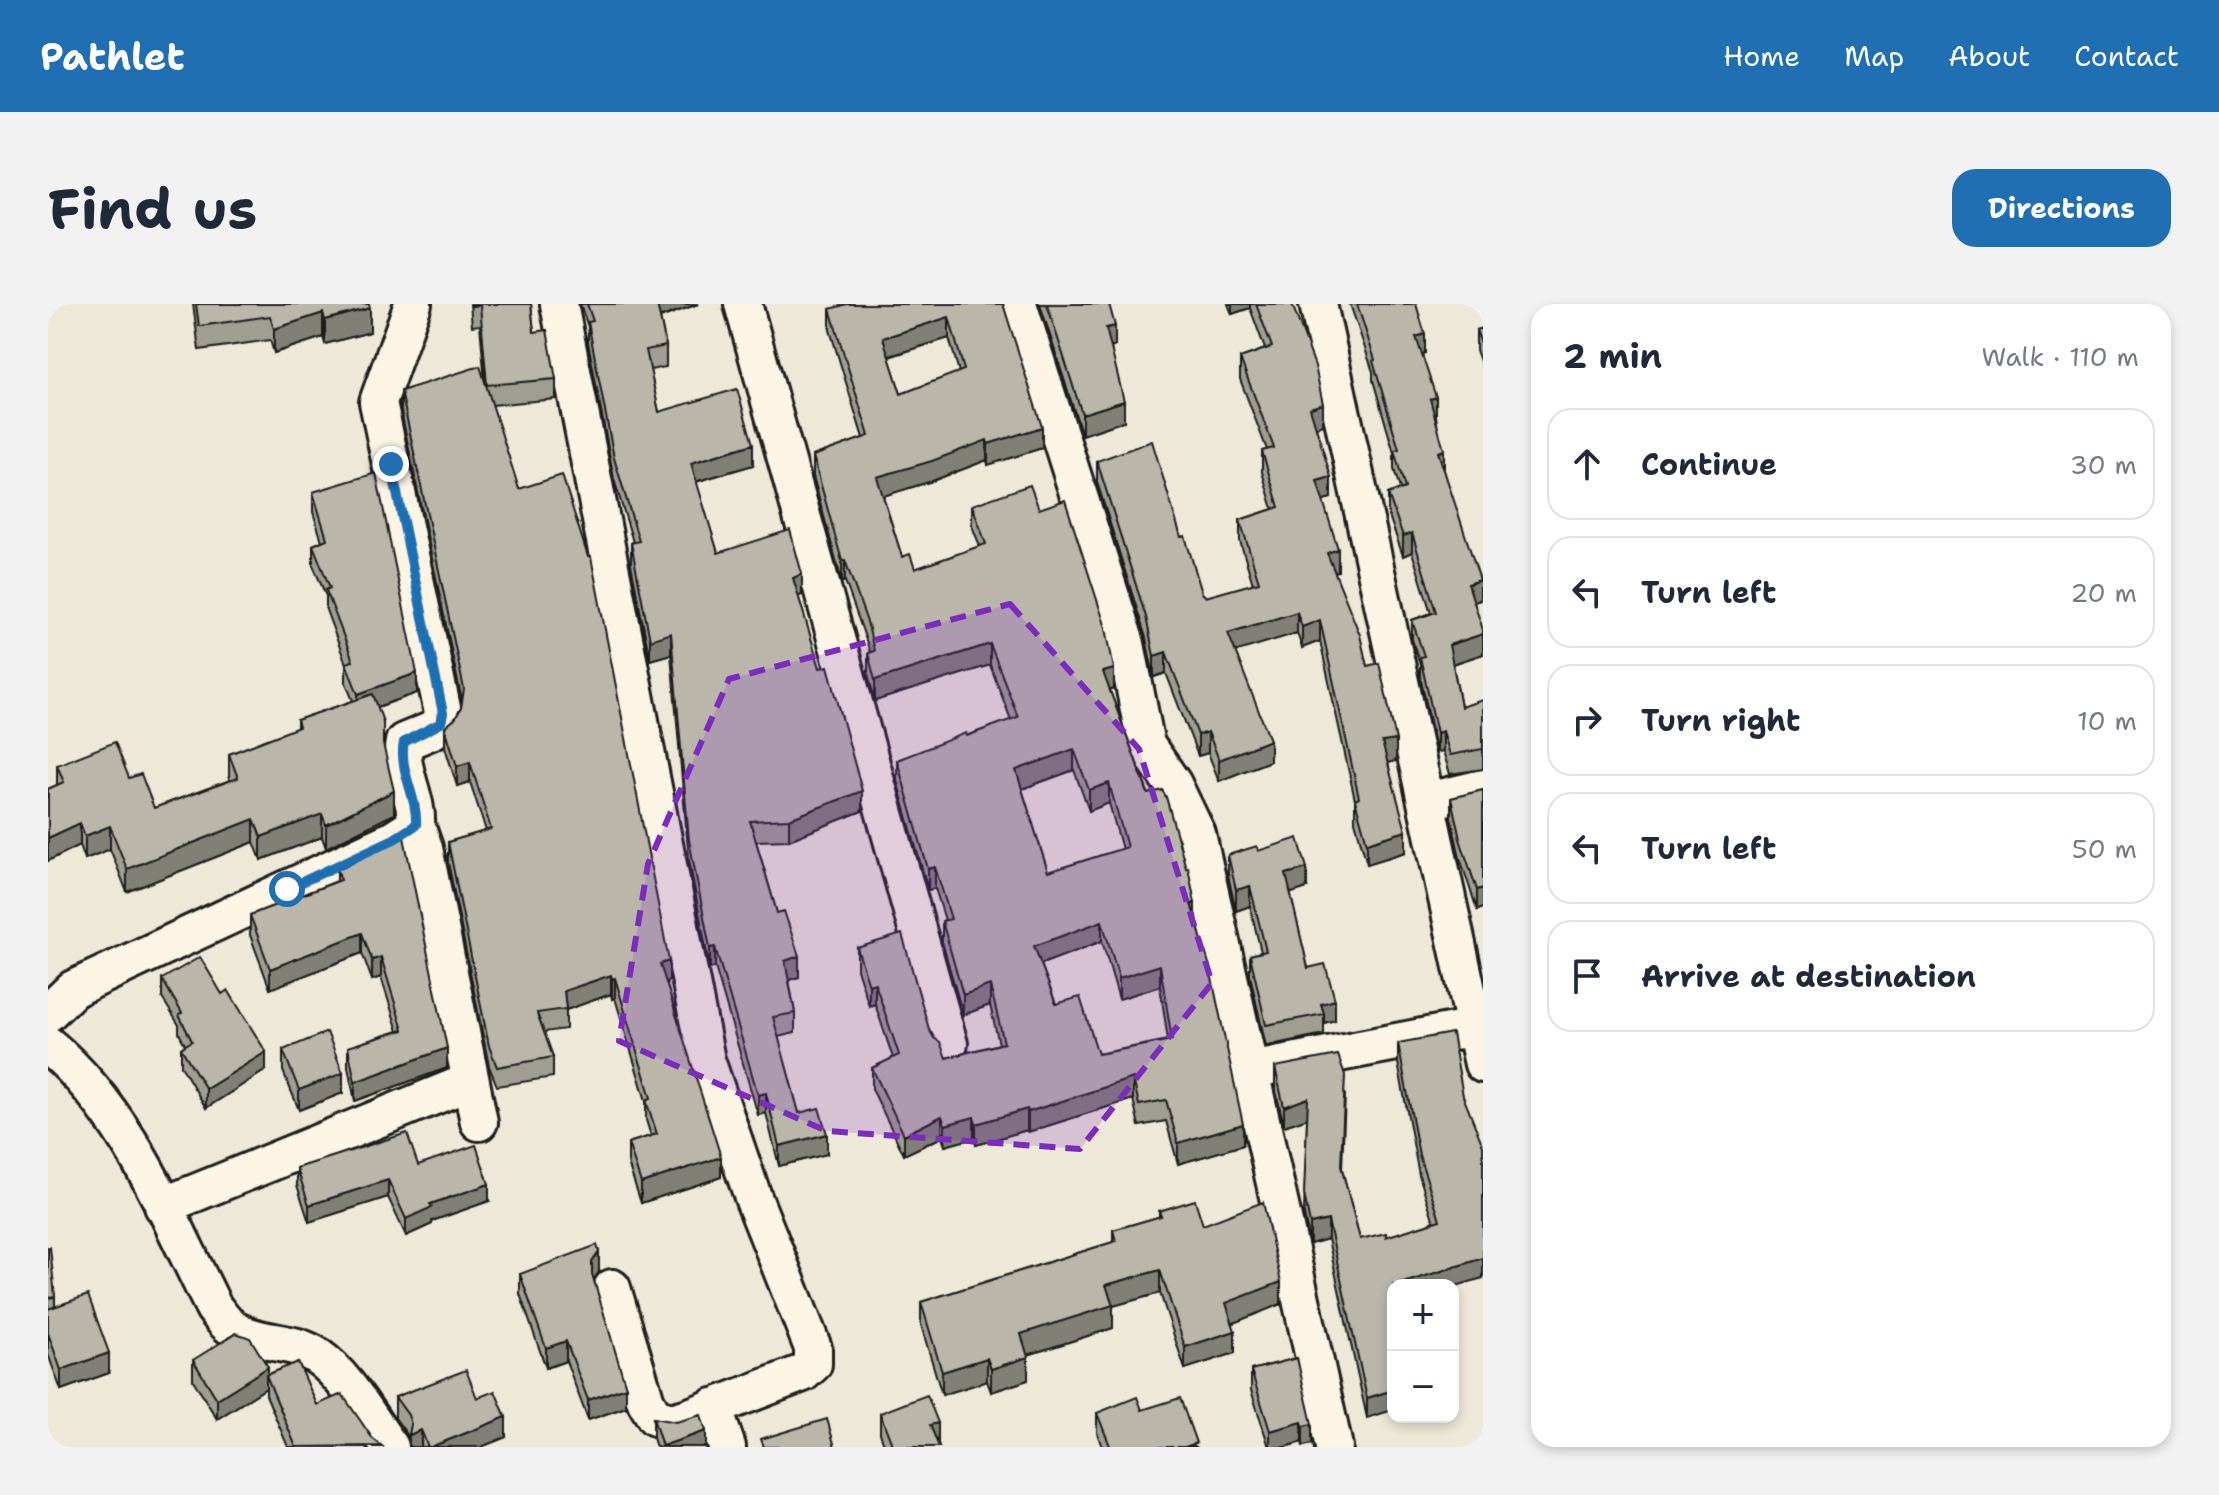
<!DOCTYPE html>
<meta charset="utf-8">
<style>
:root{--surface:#fff;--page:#f2f2f3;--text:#1f2937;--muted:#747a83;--line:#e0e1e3;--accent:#1f6fb2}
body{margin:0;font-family:"Shantell Sans",sans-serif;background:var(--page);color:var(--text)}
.controls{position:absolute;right:24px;bottom:24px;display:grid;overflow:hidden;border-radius:16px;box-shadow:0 4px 12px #0003}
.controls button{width:72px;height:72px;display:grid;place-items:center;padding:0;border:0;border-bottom:2px solid var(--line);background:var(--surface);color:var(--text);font:40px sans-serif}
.stop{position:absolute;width:24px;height:24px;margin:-18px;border:6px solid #1f6fb2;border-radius:50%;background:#fff}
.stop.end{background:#1f6fb2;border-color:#fff;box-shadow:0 2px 8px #0008}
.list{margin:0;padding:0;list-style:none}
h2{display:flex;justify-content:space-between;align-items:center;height:104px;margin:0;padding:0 32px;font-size:34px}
h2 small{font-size:26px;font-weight:400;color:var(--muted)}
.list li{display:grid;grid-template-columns:52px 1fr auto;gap:24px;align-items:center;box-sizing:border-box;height:112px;margin:0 16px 16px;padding:0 16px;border:2px solid var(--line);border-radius:24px}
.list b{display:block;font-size:30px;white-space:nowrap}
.list em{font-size:26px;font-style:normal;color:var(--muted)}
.icon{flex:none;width:44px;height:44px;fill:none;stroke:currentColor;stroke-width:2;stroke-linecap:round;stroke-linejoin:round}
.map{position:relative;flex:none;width:1435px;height:1143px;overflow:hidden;border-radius:24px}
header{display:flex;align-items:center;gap:48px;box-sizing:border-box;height:112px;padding:0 40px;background:var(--accent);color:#fff}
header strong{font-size:38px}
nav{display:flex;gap:44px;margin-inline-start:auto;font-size:28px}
.intro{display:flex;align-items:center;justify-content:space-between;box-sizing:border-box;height:192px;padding:0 48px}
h1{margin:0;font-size:56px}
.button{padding:20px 36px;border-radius:24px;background:var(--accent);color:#fff;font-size:28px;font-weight:700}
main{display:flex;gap:48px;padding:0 48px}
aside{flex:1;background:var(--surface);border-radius:24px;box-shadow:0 4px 12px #0003}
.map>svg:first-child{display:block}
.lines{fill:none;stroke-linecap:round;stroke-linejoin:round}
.street-casing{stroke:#1c1c1c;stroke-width:42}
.street{stroke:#fcf5e5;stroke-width:36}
.wall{fill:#a09d92;stroke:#1c1c1c;stroke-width:2;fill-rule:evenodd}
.shaded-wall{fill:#827f77;stroke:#1c1c1c;stroke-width:2}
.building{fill:#bab6aa;stroke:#1c1c1c;stroke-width:2;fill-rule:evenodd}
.route{stroke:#1f6fb2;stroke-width:10}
.marked{fill:#7b2cbf;fill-opacity:0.2;stroke:#7b2cbf;stroke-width:6;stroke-dasharray:16 10;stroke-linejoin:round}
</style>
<header>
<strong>Pathlet</strong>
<nav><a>Home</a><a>Map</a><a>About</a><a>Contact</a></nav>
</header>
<div class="intro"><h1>Find us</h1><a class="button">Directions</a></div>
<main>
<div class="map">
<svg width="1435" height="1143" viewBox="0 0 1435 1143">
<rect width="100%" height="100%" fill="#eee8d9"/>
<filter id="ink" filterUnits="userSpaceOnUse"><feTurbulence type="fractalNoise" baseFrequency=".0125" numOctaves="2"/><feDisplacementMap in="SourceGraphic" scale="16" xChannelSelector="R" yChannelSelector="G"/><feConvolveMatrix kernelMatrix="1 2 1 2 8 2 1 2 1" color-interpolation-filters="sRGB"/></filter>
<g filter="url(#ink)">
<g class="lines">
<g class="street-casing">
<path id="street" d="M 511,0 L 658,756 L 706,896 L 765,1044 L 765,1060 L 755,1069 L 641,1113 L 623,1118 L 607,1113 L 598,1098 L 564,984
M 695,0 L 901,740
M 970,0 L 1078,340 L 1098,441 L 1125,480 L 1149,530 L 1286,1143
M 1270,0 L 1435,760
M 1380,497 L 1435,484
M 368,521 L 376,544 L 431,818
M 0,709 L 25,685 L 346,535 L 368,521 C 370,493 350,465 356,438 L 385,426 L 393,419 L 395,409 L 330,98 L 365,0
M 0,741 C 81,809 119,911 166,1004 C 171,1010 176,1018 182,1022 C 207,1042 242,1034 269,1052 C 299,1073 320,1113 342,1143
M 1202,766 L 1427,723
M 115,902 L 423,777
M 665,1103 L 679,1143"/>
</g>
<use href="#street" class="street"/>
</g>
<path class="wall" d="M 145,0 L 321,0 L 322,28 L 277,40 L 275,33 L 226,49 L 222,36 L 151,46 Z
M 422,0 L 483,0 L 486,28 L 508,75 L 508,95 L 444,101 L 621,677 L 618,678 L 673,873 L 593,899 L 580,859 L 580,839 L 603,832 L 598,816 L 598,797 L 567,694 L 564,695 L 563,690 L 518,706 L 518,725 L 496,728 L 505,753 L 505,773 L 449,782 L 441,762 L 400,558 L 400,538 L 438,527 L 422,478 L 409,482 L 397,443 L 397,423 L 407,415 L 413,404 L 414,397 L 353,107 L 353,87 L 437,78 L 432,21 L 424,22 Z
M 532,0 L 650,0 L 612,14 L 618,42 L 618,63 L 602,66 L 611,108 L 705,161 L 648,178 L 670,249 L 754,291 L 750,292 L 814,507 L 741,536 L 708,537 L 729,609 L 751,673 L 741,676 L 747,709 L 747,729 L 730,733 L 751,809 L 779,850 L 731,862 L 718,809 L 710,811 L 667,663 L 662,665 L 641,556 L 623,350 L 602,356 L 583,260 L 583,239 L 585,238 L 566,175 L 540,38 L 540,23 Z
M 955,0 L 994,144 L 940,161 L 939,156 L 884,177 L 835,192 L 854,253 L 867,265 L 932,242 L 924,222 L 924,201 L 991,205 L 1066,385 L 1062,387 L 1147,614 L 1195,841 L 1130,860 L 1118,817 L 1091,822 L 1085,795 L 980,828 L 979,826 L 928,841 L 926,834 L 897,842 L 894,833 L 856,851 L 824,785 L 824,764 L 845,754 L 827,700 L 821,702 L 809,665 L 809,644 L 881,725 L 898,754 L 951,740 L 942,701 L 915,711 L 894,638 L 894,617 L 897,616 L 887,584 L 880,586 L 849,476 L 849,456 L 963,416 L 942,361 L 827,397 L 820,370 L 820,349 L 822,348 L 820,342 L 797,277 L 794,278 L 765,172 L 765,152 L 815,134 L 782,26 L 782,5 ZM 901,34 L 911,68 L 853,90 L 841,53 ZM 1026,466 L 1041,507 L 1061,499 L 1074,545 L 1000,568 L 974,485 ZM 1054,637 L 1071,695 L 1112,682 L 1120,736 L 1050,750 L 1008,700 L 993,660 Z
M 992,0 L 1061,0 L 1067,42 L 1063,44 L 1076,117 L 1034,131 Z
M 1180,0 L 1244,0 L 1275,121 L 1268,123 L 1283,194 L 1275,196 L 1290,267 L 1286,268 L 1319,362 L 1348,457 L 1340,458 L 1358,548 L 1319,560 L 1307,517 L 1307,496 L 1272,337 L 1254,344 L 1249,329 L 1187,347 L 1222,457 L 1171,477 L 1160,449 L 1150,452 L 1118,369 L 1106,373 L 1098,334 L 1049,178 L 1049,157 L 1133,233 L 1154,289 L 1158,293 L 1205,280 L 1192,237 L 1192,216 L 1225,205 L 1214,168 L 1214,147 L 1219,146 L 1192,75 L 1192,54 L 1217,45 L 1202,4 L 1184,10 Z
M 1302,0 L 1368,0 L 1377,49 L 1374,50 L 1388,112 L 1396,166 L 1432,296 L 1426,298 L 1435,350 L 1405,360 L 1413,403 L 1435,396 L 1435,465 L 1402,470 L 1395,447 L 1389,448 L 1372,372 L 1372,361 L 1364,335 L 1364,316 L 1383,309 L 1364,248 L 1355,252 L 1340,209 L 1340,190 L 1352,185 L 1346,165 L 1346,149 L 1325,76 L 1325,68 Z
M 1435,24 L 1435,65 L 1428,46 L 1428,26 Z
M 265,188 L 369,389 L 329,403 L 346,510 L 278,544 L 274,533 L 213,556 L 206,538 L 79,588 L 62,545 L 37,555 L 32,541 L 0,557 L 0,485 L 9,481 L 9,461 L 81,474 L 106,504 L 182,476 L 181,473 L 181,450 L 249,424 L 249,416 L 305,397 L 298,379 L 298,360 L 278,306 L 278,292 L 265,261 L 265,241 L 274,237 L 265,208 Z
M 1435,486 L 1429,606 L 1412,554 L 1403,513 L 1403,494 Z
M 1210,547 L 1259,584 L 1242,589 L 1260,664 L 1287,716 L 1276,719 L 1276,730 L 1218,742 L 1202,671 L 1202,651 L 1213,648 L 1202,602 L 1188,607 L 1180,571 L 1180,551 Z
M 289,565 L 399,764 L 307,797 L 300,763 L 300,743 L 350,727 L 333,673 L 324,676 L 314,649 L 222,685 L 202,631 L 202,611 L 289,577 Z
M 114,675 L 218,766 L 158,804 L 133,762 L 133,744 L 137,741 L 131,729 L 131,721 L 114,694 Z
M 1350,739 L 1435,974 L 1345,981 L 1319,1114 L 1280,935 L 1262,940 L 1256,910 L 1259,814 L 1236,822 L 1227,783 L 1227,763 L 1297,791 L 1294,865 L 1312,935 L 1338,933 L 1386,918 L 1371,871 L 1350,759 Z
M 235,746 L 295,789 L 251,806 L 235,767 Z
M 370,861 L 441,897 L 384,917 L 384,920 L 358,932 L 340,893 L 261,918 L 249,881 L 249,864 Z
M 1111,907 L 1155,921 L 1233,1000 L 1185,1019 L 1187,1049 L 1137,1065 L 1112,989 L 1065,1002 L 1065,1024 L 980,1051 L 980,1076 L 943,1088 L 939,1077 L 894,1091 L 873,1021 L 873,998 L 1065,938 L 1065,926 L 1111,913 Z
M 0,943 L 7,993 L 7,1002 L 61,1069 L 13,1086 L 0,1050 Z
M 551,968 L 546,976 L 578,1103 L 540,1116 L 518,1057 L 498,1064 L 472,990 L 472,970 Z
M 1249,1054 L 1264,1140 L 1255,1142 L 1254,1138 L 1237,1143 L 1221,1143 L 1203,1086 L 1203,1066 Z
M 145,1056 L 220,1070 L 325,1135 L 334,1143 L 240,1143 L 218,1091 L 218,1084 L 169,1115 L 145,1076 Z
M 347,1093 L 429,1094 L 458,1133 L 433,1143 L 361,1143 L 361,1137 L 360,1132 L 347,1114 Z
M 1094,1106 L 1148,1143 L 1054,1143 L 1049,1129 L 1049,1109 Z
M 832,1109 L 890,1139 L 891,1143 L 837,1143 L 832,1129 Z
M 605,1114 L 628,1118 L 658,1143 L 608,1143 L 605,1134 Z"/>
<path class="shaded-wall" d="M 608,0 L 650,0 L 608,15 Z
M 1184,0 L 1202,0 L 1202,4 L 1184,10 Z
M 322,4 L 322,28 L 277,40 L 277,16 Z
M 275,9 L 275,33 L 226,49 L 226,25 Z
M 901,13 L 901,34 L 835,54 L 835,34 Z
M 1067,22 L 1067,42 L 1058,45 L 1058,24 Z
M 1377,30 L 1377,49 L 1368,52 L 1368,33 Z
M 1388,93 L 1388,112 L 1382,114 L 1382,95 Z
M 1076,97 L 1076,117 L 1034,131 L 1034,110 Z
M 1275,100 L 1275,121 L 1262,125 L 1262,104 Z
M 994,123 L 994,144 L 940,161 L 940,140 Z
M 939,136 L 939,156 L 884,177 L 829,194 L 829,173 Z
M 705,140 L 705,161 L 643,179 L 643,159 Z
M 1396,146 L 1396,166 L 1390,168 L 1390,148 Z
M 1283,173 L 1283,194 L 1269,198 L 1269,177 Z
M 1364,229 L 1364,248 L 1355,252 L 1355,232 Z
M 1290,245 L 1290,267 L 1279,270 L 1279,249 Z
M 797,256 L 797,277 L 794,278 L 794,257 Z
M 754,270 L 754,291 L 745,294 L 745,274 Z
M 1432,276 L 1432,296 L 1420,300 L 1420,280 Z
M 1249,308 L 1249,329 L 1180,350 L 1180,329 Z
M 1272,316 L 1272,337 L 1254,344 L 1254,323 Z
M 623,329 L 623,350 L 602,356 L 602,336 Z
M 1435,330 L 1435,350 L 1401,361 L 1401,341 Z
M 942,340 L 942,361 L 827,397 L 827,376 Z
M 1118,348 L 1118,369 L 1106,373 L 1106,352 Z
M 1066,365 L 1066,385 L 1055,389 L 1055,368 Z
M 369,369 L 369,389 L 310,410 L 310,390 Z
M 1395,427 L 1395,447 L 1389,448 L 1389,429 Z
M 1160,428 L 1160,449 L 1150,452 L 1150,431 Z
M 1222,436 L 1222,457 L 1171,477 L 1171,456 Z
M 1348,436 L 1348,457 L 1334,460 L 1334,438 Z
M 1026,445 L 1026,466 L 968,487 L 968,466 Z
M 422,458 L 422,478 L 409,482 L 409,462 Z
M 1061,479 L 1061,499 L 1041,507 L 1041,486 Z
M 346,487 L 346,510 L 278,544 L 278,521 Z
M 814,487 L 814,507 L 741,536 L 741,515 Z
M 274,510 L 274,533 L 213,556 L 213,533 Z
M 206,515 L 206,538 L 79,588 L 79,565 Z
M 32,519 L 32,541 L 0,557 L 0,534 Z
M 62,522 L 62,545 L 37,555 L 37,532 Z
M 1358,527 L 1358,548 L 1319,560 L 1319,539 Z
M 887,563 L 887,584 L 880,586 L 880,565 Z
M 1259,564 L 1259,584 L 1238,591 L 1238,570 Z
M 1202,582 L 1202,602 L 1188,607 L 1188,586 Z
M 1435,584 L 1435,604 L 1429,606 L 1429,586 Z
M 1147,599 L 1147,620 L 1143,600 Z
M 1054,617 L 1054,637 L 986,663 L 986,642 Z
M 314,629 L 314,649 L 222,685 L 222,665 Z
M 667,643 L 667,663 L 662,665 L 662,644 Z
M 751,652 L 751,673 L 737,677 L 737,657 Z
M 333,653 L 333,673 L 324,676 L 324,656 Z
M 621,657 L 621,677 L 612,680 L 612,660 Z
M 1112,661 L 1112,682 L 1071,695 L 1071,674 Z
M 563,671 L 563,690 L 518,706 L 516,687 Z
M 567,674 L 567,694 L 564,695 L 564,675 Z
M 827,679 L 827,700 L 821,702 L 821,681 Z
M 942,681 L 942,701 L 915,711 L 915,691 Z
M 1287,696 L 1287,716 L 1276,719 L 1276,710 L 1273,700 Z
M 399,744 L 399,764 L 307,797 L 307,778 Z
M 218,748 L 218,766 L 158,804 L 158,785 Z
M 295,769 L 295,789 L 251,806 L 251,786 Z
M 1085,774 L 1085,795 L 980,828 L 980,808 Z
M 718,789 L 718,809 L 710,811 L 710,791 Z
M 1260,794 L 1260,814 L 1236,822 L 1236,803 Z
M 979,805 L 979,826 L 928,841 L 928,820 Z
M 894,812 L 894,833 L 856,851 L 856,831 Z
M 926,813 L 926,834 L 897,842 L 897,821 Z
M 1195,820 L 1195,841 L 1130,860 L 1130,839 Z
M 779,830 L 779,850 L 731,862 L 731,842 Z
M 673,853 L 673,873 L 593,899 L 593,879 Z
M 340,876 L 340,893 L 261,918 L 261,901 Z
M 441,880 L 441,897 L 384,917 L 384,920 L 358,932 L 358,915 L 382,900 Z
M 1280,916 L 1280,935 L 1262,940 L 1262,920 Z
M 551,948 L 551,968 L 544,978 L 544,958 Z
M 1435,954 L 1435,974 L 1405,983 L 1405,981 L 1352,981 L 1352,980 Z
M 1112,966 L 1112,989 L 1065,1002 L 1065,1024 L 973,1053 L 973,1030 L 1058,981 Z
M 1233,978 L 1233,1000 L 1178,1022 L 1178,999 Z
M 1187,1027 L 1187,1049 L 1137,1065 L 1137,1043 Z
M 518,1037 L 518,1057 L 498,1064 L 498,1044 Z
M 61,1049 L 61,1069 L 13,1086 L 13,1066 Z
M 980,1053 L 980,1076 L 943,1088 L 943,1065 Z
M 939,1054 L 939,1077 L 894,1091 L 894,1068 Z
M 220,1063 L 220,1075 L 218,1071 L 218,1084 L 169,1115 L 169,1095 Z
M 578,1083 L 578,1103 L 540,1116 L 540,1096 Z
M 1345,1086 L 1345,1106 L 1319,1114 L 1319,1094 Z
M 458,1113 L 458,1133 L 433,1143 L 383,1143 Z
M 1254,1118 L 1254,1138 L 1237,1143 L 1222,1143 L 1222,1127 Z
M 890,1119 L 890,1139 L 882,1142 L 882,1121 Z
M 1264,1120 L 1264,1140 L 1255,1142 L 1255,1122 Z
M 373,1126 L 373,1143 L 361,1143 L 361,1131 Z
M 658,1127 L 658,1143 L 614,1143 L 614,1142 Z"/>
<path class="building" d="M 148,0 L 321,0 L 322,4 L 277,16 L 275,9 L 226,25 L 222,12 L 151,22 Z
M 424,0 L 483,0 L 486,28 L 499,26 L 508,75 L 439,81 L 432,1 L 424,2 Z
M 539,0 L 609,0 L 618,42 L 598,46 L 611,108 L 689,85 L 705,140 L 643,159 L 670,249 L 742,226 L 754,270 L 745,274 L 772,364 L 780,362 L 814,487 L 741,515 L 702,517 L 729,609 L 736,607 L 751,652 L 737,657 L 747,709 L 725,713 L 751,809 L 771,804 L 779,830 L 731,842 L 718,789 L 710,791 L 667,643 L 662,644 L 641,536 L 623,329 L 602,336 L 583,239 L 591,237 L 566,154 L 540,18 L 545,17 Z
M 799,0 L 955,0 L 994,123 L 940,140 L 939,136 L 884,157 L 829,173 L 854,253 L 862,250 L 867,265 L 938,240 L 924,201 L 982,181 L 991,205 L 1017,196 L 1058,324 L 1066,365 L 1055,368 L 1100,490 L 1114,486 L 1118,493 L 1138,564 L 1140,563 L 1147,599 L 1143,600 L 1161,660 L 1195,820 L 1130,839 L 1118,796 L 1091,801 L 1085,774 L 980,808 L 979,805 L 928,820 L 926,813 L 897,821 L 894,812 L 856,831 L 824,764 L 851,751 L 827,679 L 821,681 L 809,644 L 854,630 L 881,725 L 886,734 L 892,738 L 898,754 L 956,739 L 942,681 L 915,691 L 894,617 L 903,615 L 887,563 L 880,565 L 849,456 L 918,429 L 919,432 L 970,413 L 942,340 L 827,376 L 820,349 L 826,347 L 820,321 L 797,256 L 794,257 L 765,152 L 821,132 L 782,5 ZM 901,13 L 916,66 L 853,90 L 835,34 ZM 1026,445 L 1041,486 L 1061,479 L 1079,543 L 1000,568 L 968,466 ZM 1054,617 L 1071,674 L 1112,661 L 1124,736 L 1050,750 L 1032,693 L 1008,700 L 986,642 Z
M 999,0 L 1061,0 L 1067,22 L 1058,24 L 1076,97 L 1034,110 Z
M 1208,0 L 1244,0 L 1267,62 L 1275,100 L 1262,104 L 1283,173 L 1269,177 L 1290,245 L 1279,249 L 1312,331 L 1319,362 L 1331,359 L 1348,436 L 1334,438 L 1358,527 L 1319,539 L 1307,496 L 1311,494 L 1272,316 L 1254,323 L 1249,308 L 1180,329 L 1222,436 L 1171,456 L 1160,428 L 1150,431 L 1118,348 L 1106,352 L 1098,313 L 1049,157 L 1104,137 L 1133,233 L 1137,232 L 1154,289 L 1158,293 L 1211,278 L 1192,216 L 1231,203 L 1214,147 L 1226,144 L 1192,54 L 1224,43 Z
M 1309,0 L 1368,0 L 1377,30 L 1368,33 L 1388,93 L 1382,95 L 1396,146 L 1390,148 L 1432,276 L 1420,280 L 1435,326 L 1435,330 L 1401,341 L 1413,403 L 1435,396 L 1435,445 L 1402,451 L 1395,427 L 1389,429 L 1372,353 L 1376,352 L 1364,316 L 1388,308 L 1364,229 L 1355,232 L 1340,190 L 1357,184 L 1346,146 L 1351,145 L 1325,57 L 1327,56 Z
M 1435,24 L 1435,45 L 1428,26 Z
M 432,62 L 471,185 L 514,171 L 540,253 L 543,253 L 621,657 L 612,660 L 673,853 L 593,879 L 580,839 L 609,830 L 598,796 L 603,794 L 567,674 L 564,675 L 563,671 L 516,687 L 518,705 L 489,709 L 505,753 L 449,763 L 441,742 L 400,538 L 443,525 L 422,458 L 409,462 L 397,423 L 407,415 L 413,404 L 416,385 L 353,87 Z
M 328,169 L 369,369 L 310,390 L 298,359 L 305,357 L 278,286 L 282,284 L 265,241 L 279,235 L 265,188 Z
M 325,390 L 335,418 L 335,440 L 346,487 L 278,521 L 274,510 L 213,533 L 206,515 L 79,565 L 62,522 L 37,532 L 32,519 L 0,534 L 0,485 L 16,478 L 9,461 L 67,438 L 81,474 L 93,470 L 106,504 L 190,474 L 181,450 L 251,423 L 249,416 Z
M 1435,486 L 1435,584 L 1429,586 L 1412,535 L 1403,494 Z
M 356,533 L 399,744 L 307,778 L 300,743 L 355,726 L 333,653 L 324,656 L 314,629 L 222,665 L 202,611 L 293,576 L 289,565 Z
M 1250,534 L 1259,564 L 1238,570 L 1260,664 L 1277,660 L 1287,696 L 1273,700 L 1276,710 L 1218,721 L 1202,651 L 1218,647 L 1202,582 L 1188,586 L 1180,551 L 1209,542 L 1210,547 Z
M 152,653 L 174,690 L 180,686 L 218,748 L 158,785 L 133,744 L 144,737 L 131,711 L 134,709 L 114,675 Z
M 279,728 L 295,769 L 251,786 L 235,746 Z
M 1404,729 L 1415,792 L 1435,842 L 1435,954 L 1352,980 L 1352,981 L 1345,981 L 1345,1086 L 1319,1094 L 1280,916 L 1262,920 L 1256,890 L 1260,794 L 1236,803 L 1227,763 L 1290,751 L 1297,771 L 1293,862 L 1312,935 L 1338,929 L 1338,933 L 1392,916 L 1371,851 L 1350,739 Z
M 359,829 L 370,861 L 428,841 L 441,880 L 382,900 L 384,903 L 358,915 L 340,876 L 261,901 L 249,864 Z
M 1147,896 L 1155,921 L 1215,898 L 1233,978 L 1178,999 L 1187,1027 L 1137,1043 L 1112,966 L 1058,981 L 1065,1001 L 973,1030 L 980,1053 L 943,1065 L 939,1054 L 894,1068 L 873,998 L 1068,937 L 1065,926 L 1113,912 L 1111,907 Z
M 549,941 L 551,948 L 544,958 L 544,970 L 578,1083 L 540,1096 L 518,1037 L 498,1044 L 472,970 Z
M 0,943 L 2,943 L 7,993 L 0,994 Z
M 40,991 L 61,1049 L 13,1066 L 0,1029 L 0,1005 Z
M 188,1029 L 202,1034 L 220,1063 L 169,1095 L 145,1056 Z
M 1249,1054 L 1264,1120 L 1255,1122 L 1254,1118 L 1222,1127 L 1203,1066 Z
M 250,1058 L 269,1101 L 294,1090 L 325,1135 L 334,1142 L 248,1143 L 218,1071 Z
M 418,1066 L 429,1094 L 447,1087 L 458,1113 L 383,1143 L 380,1143 L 373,1126 L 361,1131 L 363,1120 L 360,1111 L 347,1093 Z
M 879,1091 L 890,1119 L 882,1121 L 891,1143 L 845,1143 L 832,1109 Z
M 1089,1093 L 1094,1106 L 1132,1094 L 1148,1139 L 1137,1143 L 1059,1143 L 1062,1142 L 1049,1109 Z
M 653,1111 L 658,1127 L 614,1142 L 605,1114 L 628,1118 Z
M 779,1115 L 787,1143 L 716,1143 L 713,1135 Z"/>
</g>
<g class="lines" filter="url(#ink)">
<path class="route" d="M 239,585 L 346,535 L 368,521 C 370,493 350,466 356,438 L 393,419 L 395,409 L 343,160"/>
</g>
<path class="marked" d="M 962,300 L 1091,445 L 1164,679 L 1032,845 L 779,827 L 571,737 L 600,560 L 681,375 Z"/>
</svg>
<div class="controls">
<button>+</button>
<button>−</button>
</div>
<div class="stop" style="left:239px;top:585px"></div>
<div class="stop end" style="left:343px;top:160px"></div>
</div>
<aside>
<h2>2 min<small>Walk · 110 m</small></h2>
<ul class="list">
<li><svg class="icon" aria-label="ahead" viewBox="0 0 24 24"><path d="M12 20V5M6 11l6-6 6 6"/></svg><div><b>Continue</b></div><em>30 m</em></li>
<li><svg class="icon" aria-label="left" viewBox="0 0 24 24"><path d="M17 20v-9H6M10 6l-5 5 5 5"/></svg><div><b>Turn left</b></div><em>20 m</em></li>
<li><svg class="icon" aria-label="right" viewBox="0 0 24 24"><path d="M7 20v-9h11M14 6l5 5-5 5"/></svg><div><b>Turn right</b></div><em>10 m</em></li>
<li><svg class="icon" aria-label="left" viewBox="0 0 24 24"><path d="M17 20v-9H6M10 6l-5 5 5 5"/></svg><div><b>Turn left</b></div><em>50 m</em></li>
<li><svg class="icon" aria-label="arrive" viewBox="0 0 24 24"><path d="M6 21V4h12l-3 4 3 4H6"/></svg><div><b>Arrive at destination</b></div></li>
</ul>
</aside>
</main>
